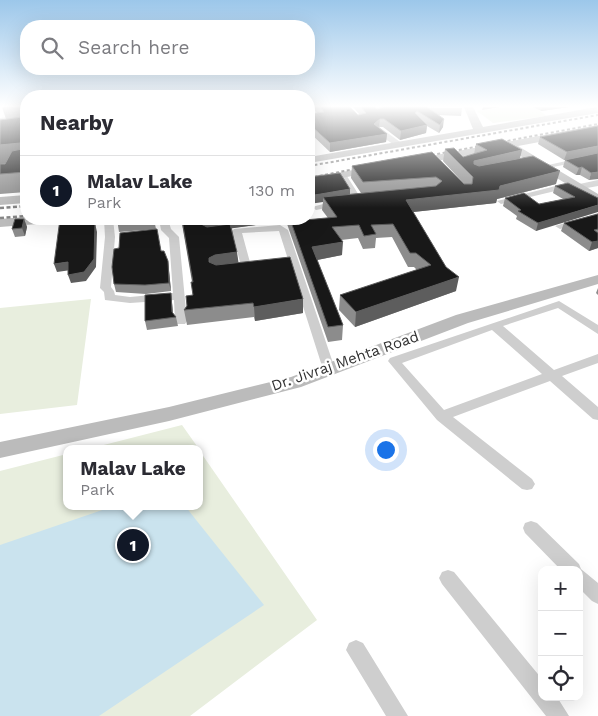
<!DOCTYPE html>
<meta charset="utf-8">
<style>
:root{--surface:#fff;--page:#f2f2f3;--text:#2b2b33;--muted:#7c7c81;--line:#e1e1e2;--accent:#111827}
body{margin:0;font-family:"Work Sans",sans-serif;background:var(--page);color:var(--text)}
.controls{position:absolute;right:15px;bottom:15px;display:grid;overflow:hidden;border-radius:10px;box-shadow:0 5px 20px #0002}
.controls button{width:45px;height:45px;display:grid;place-items:center;padding:0;border:0;border-bottom:1px solid var(--line);background:var(--surface);color:var(--text);font:25px sans-serif}
.you{position:absolute;left:385px;top:449px;width:18px;height:18px;margin:-12px;border:4px solid #fff;border-radius:50%;background:#1a73e8;box-shadow:0 0 0 8px #1a73e833}
.badge{display:grid;place-items:center;width:32px;height:32px;border-radius:50%;background:var(--accent);color:#fff;font-size:16px;font-weight:700}
.pin{position:absolute;translate:-50% -50%;border:2px solid #fff;box-shadow:0 1px 5px #0006}
.popup{position:absolute;left:63px;top:445px;width:140px;height:65px;box-sizing:border-box;display:grid;place-content:center;border-radius:10px;background:var(--surface);filter:drop-shadow(0 1px 4px #0005);font-size:16px;white-space:nowrap;color:var(--muted)}
.popup b{font-size:19px;color:var(--text)}
.popup::after{content:'';position:absolute;left:50%;top:100%;margin-left:-10px;border:10px solid transparent;border-top-color:var(--surface)}
.list{margin:0;padding:0;list-style:none}
h2{display:flex;justify-content:space-between;align-items:center;height:65px;margin:0;padding:0 20px;font-size:21px}
h2 small{font-size:16px;font-weight:400;color:var(--muted)}
.list li{display:grid;grid-template-columns:32px 1fr auto;gap:15px;align-items:center;box-sizing:border-box;height:70px;padding:0 20px;border-top:1px solid var(--line)}
.list b{display:block;font-size:19px;white-space:nowrap}
.list p{margin:0;font-size:16px;white-space:nowrap;color:var(--muted)}
.list em{font-size:16px;font-style:normal;color:var(--muted)}
.icon{flex:none;width:28px;height:28px;fill:none;stroke:currentColor;stroke-width:2;stroke-linecap:round;stroke-linejoin:round}
.map{position:relative;flex:none;width:598px;height:716px;overflow:hidden}
.search{position:absolute;background:var(--surface);box-shadow:0 5px 20px #0002;left:20px;top:20px;width:295px;height:55px;display:flex;align-items:center;gap:12px;box-sizing:border-box;padding:0 18px;border-radius:20px;color:var(--muted);font-size:19px}
.panel{position:absolute;background:var(--surface);box-shadow:0 5px 20px #0002;left:20px;top:90px;width:295px;height:135px;border-radius:20px}
.map>svg:first-child{display:block}
.green{fill:#e8eede}
.water{fill:#cae3ee}
.lines{fill:none;stroke-linecap:round;stroke-linejoin:round}
.street{fill:#cecece;fill-rule:evenodd}
.secondary{fill:#bbb;fill-rule:evenodd}
.rail-far1{stroke:#868686;stroke-width:2;stroke-dasharray:3 2.5;stroke-linecap:butt}
.rail{stroke:#868686;stroke-width:2.5;stroke-dasharray:4 2.5;stroke-linecap:butt}
.wall{fill:#8c8c8c}
.shaded-wall{fill:#5d5d5d}
.building{fill:#181818;stroke:#5d5d5d}
.labels{text-anchor:middle;dominant-baseline:central;stroke-width:5;stroke-linejoin:round;paint-order:stroke}
.street-label{font-size:15px;fill:#313131;stroke:#fff}
</style>
<div class="map">
<svg width="598" height="716" viewBox="0 0 598 716">
<rect width="100%" height="100%" fill="#fff"/>
<path class="green" d="M 505,107 L 534,107 L 547,116 L 493,123 L 477,111 Z
M 91,299 L 77,405 L 0,414 L 0,308 Z
M 182,425 L 199,449 L 88,449 Z
M 199,450 L 317,620 L 190,716 L 0,716 L 0,471 L 67,454 L 67,506 L 199,506 Z"/>
<path class="water" d="M 114,506 L 185,506 L 264,605 L 99,716 L 0,716 L 0,545 Z"/>
<g class="lines">
<path class="street" d="M 26,115 L 26,119 L 0,122 L 0,118 Z
M 376,129 L 382,129 L 403,144 L 396,146 L 376,133 Z
M 598,154 L 598,158 L 543,169 L 539,167 Z
M 339,173 L 345,173 L 362,200 L 361,202 L 355,202 L 338,175 Z
M 598,180 L 598,186 L 576,190 L 572,187 L 501,204 L 497,201 L 571,182 L 575,185 Z
M 338,200 L 341,201 L 341,205 L 316,210 L 312,207 Z
M 598,213 L 598,219 L 560,229 L 555,226 Z
M 104,219 L 113,219 L 115,237 L 111,287 L 114,291 L 115,295 L 130,297 L 173,293 L 169,238 L 161,230 L 159,219 L 168,219 L 171,229 L 179,237 L 187,321 L 185,324 L 177,324 L 175,321 L 174,300 L 130,303 L 105,300 L 104,292 L 100,288 L 105,237 Z
M 280,225 L 288,230 L 333,363 L 331,366 L 323,366 L 321,363 L 279,231 L 242,233 L 251,266 L 259,267 L 260,269 L 259,271 L 247,273 L 242,270 L 232,231 L 234,229 Z
M 559,301 L 598,325 L 598,334 L 558,308 L 503,326 L 554,370 L 598,354 L 598,363 L 562,376 L 598,407 L 598,420 L 593,419 L 550,381 L 453,417 L 532,479 L 535,484 L 532,489 L 527,490 L 522,489 L 437,420 L 388,361 L 390,358 ZM 492,330 L 542,374 L 444,410 L 402,363 Z
M 531,521 L 537,523 L 579,564 L 581,569 L 598,583 L 598,604 L 592,601 L 579,588 L 579,570 L 561,570 L 525,533 L 523,528 L 525,523 Z
M 448,570 L 454,572 L 542,679 L 542,697 L 557,697 L 569,716 L 546,716 L 442,584 L 439,578 L 442,572 Z
M 356,640 L 363,643 L 408,716 L 386,716 L 346,650 L 349,643 Z"/>
<path class="secondary" d="M 464,107 L 473,107 L 483,127 L 597,107 L 598,113 L 309,163 L 309,157 L 473,129 Z
M 598,125 L 598,131 L 518,146 L 598,194 L 598,203 L 507,148 L 415,165 L 409,162 L 415,159 Z
M 375,166 L 381,169 L 379,171 L 309,184 L 309,178 Z
M 26,195 L 26,203 L 0,205 L 0,197 Z
M 26,217 L 26,219 L 56,219 L 50,223 L 0,227 L 0,219 Z
M 598,275 L 598,284 L 468,323 L 301,387 L 169,421 L 0,458 L 0,442 L 169,407 L 291,377 L 456,315 Z"/>
<path class="rail-far1" d="M 421,157 L 598,124
M 309,166 L 598,115
M 309,178 L 364,167"/>
<path class="rail" d="M 0,208 L 26,206
M 0,218 L 26,216"/>
</g>
<path class="wall" d="M 2,107 L 26,107 L 26,192 L 0,194 L 0,164 L 6,163 L 0,164 L 6,119 Z
M 311,107 L 350,107 L 358,115 L 360,115 L 353,107 L 462,108 L 461,116 L 438,115 L 443,127 L 439,133 L 427,126 L 426,133 L 400,140 L 383,127 L 379,127 L 387,134 L 386,142 L 330,152 L 309,132 L 309,114 L 317,113 Z
M 533,107 L 569,107 L 541,111 Z
M 540,137 L 598,153 L 564,160 L 538,144 Z
M 476,144 L 520,158 L 556,184 L 497,199 L 496,203 L 413,212 L 456,291 L 355,327 L 339,310 L 340,295 L 417,270 L 414,267 L 408,267 L 392,237 L 376,238 L 375,248 L 363,249 L 358,238 L 341,240 L 342,255 L 317,260 L 343,325 L 342,340 L 328,342 L 286,221 L 232,228 L 238,262 L 303,313 L 255,321 L 254,317 L 187,325 L 184,310 L 193,295 L 192,282 L 182,224 L 171,225 L 170,219 L 304,219 L 305,220 L 328,218 L 322,210 L 323,202 L 309,177 L 350,189 L 350,194 L 361,193 L 351,178 L 352,166 L 432,152 L 464,184 L 443,161 L 445,149 L 463,157 L 474,154 Z
M 598,153 L 589,180 L 580,175 L 576,175 L 563,167 L 565,160 Z
M 555,186 L 598,198 L 536,231 L 516,219 L 517,216 L 503,206 L 505,198 L 539,204 L 563,199 L 553,193 Z
M 598,214 L 598,248 L 589,251 L 561,231 L 564,223 Z
M 24,219 L 27,227 L 25,236 L 15,237 L 12,229 Z
M 117,219 L 154,219 L 156,229 L 119,232 Z
M 161,251 L 168,261 L 171,291 L 146,294 L 116,292 L 114,284 Z
M 598,288 L 598,295 L 596,293 Z
M 171,293 L 173,314 L 176,317 L 178,326 L 147,330 L 145,321 Z"/>
<path class="shaded-wall" d="M 483,107 L 500,107 L 482,110 Z
M 542,107 L 569,107 L 541,111 Z
M 380,119 L 379,127 L 374,124 Z
M 444,119 L 443,127 L 439,133 L 440,125 Z
M 427,125 L 426,133 L 400,140 L 401,131 Z
M 387,134 L 386,142 L 330,152 L 330,143 Z
M 20,143 L 26,161 L 0,164 L 0,145 Z
M 598,146 L 598,153 L 564,160 L 567,152 Z
M 522,150 L 519,162 L 472,173 L 474,161 Z
M 582,167 L 580,175 L 576,175 L 579,168 Z
M 560,171 L 556,184 L 497,199 L 496,203 L 404,213 L 406,200 L 500,186 Z
M 598,172 L 598,179 L 589,180 L 591,173 Z
M 350,189 L 350,197 L 323,197 L 323,202 L 309,204 L 309,196 Z
M 598,205 L 598,212 L 536,231 L 538,223 Z
M 24,219 L 27,227 L 25,236 L 22,228 Z
M 203,219 L 286,219 L 286,221 L 205,232 L 199,223 Z
M 95,223 L 97,232 L 96,267 L 86,281 L 71,283 L 68,275 Z
M 598,241 L 598,248 L 589,251 L 592,242 Z
M 343,242 L 342,255 L 312,261 L 312,247 Z
M 237,252 L 239,266 L 211,272 L 209,258 L 215,255 Z
M 168,261 L 169,270 L 171,291 L 169,283 Z
M 68,262 L 71,270 L 57,272 L 54,264 Z
M 459,277 L 456,291 L 355,327 L 356,312 Z
M 171,293 L 172,302 L 173,318 L 172,312 Z
M 303,299 L 303,313 L 255,321 L 254,307 Z"/>
<path class="building" d="M 22,107 L 26,107 L 26,172 L 0,174 L 0,164 L 5,164 L 12,151 L 22,149 L 20,143 L 0,145 L 0,120 L 22,117 Z
M 320,107 L 350,107 L 358,115 L 366,113 L 361,107 L 375,107 L 377,109 L 383,107 L 427,107 L 444,119 L 440,125 L 417,111 L 415,113 L 427,125 L 401,131 L 384,119 L 380,119 L 374,124 L 387,134 L 330,143 L 309,124 L 309,114 L 324,112 Z
M 598,126 L 598,146 L 567,152 L 540,137 Z
M 502,139 L 522,150 L 474,161 L 474,164 L 479,166 L 533,156 L 560,171 L 500,186 L 499,190 L 406,200 L 446,267 L 459,277 L 356,312 L 340,295 L 431,265 L 416,253 L 410,253 L 393,224 L 371,225 L 376,234 L 364,236 L 359,225 L 332,227 L 343,242 L 312,247 L 343,325 L 328,327 L 290,219 L 304,219 L 305,220 L 337,217 L 323,197 L 436,186 L 442,181 L 436,177 L 363,182 L 352,166 L 432,152 L 464,184 L 472,184 L 473,177 L 445,149 L 454,148 L 463,157 L 487,150 L 476,144 Z
M 598,153 L 598,172 L 591,173 L 582,167 L 579,168 L 565,160 Z
M 340,173 L 350,189 L 309,196 L 309,177 Z
M 568,183 L 598,198 L 598,205 L 538,223 L 518,211 L 521,210 L 505,198 L 524,193 L 539,204 L 575,197 L 555,186 Z
M 598,214 L 598,229 L 594,230 L 598,233 L 598,241 L 592,242 L 564,223 Z
M 15,219 L 24,219 L 22,228 L 12,229 Z
M 60,219 L 92,219 L 92,224 L 95,223 L 94,259 L 84,272 L 68,275 L 68,262 L 54,264 Z
M 117,219 L 143,219 L 117,221 Z
M 188,219 L 203,219 L 199,223 L 207,227 L 230,224 L 237,252 L 215,255 L 209,258 L 209,262 L 216,265 L 290,257 L 303,299 L 254,307 L 253,303 L 184,310 L 187,306 L 186,296 L 193,295 L 191,282 L 193,282 L 182,220 Z
M 157,229 L 161,251 L 164,251 L 168,261 L 169,283 L 145,285 L 114,284 L 112,267 L 114,249 L 119,248 L 120,233 Z
M 171,293 L 172,312 L 176,317 L 145,321 L 145,295 Z"/>
<linearGradient id="sky" x2="0" y2="1"><stop stop-color="#9cc7ea"/><stop offset="0.51" stop-color="#fff"/><stop offset="1" stop-color="#fff" stop-opacity="0"/></linearGradient>
<rect width="598" height="208" fill="url(#sky)"/>
<g class="labels">
<g class="street-label">
<text transform="translate(345 361) rotate(-19)">Dr. Jivraj Mehta Road</text>
</g>
</g>
</svg>
<div class="controls">
<button>+</button>
<button>−</button>
<button><svg class="icon" aria-label="locate" viewBox="0 0 24 24"><circle cx="12" cy="12" r="6"/><path d="M12 2v4M12 18v4M2 12h4M18 12h4"/></svg></button>
</div>
<div class="you"></div>
<div class="pin badge" style="left:133px;top:545px">1</div>
<div class="popup"><b>Malav Lake</b>Park</div>
<div class="search"><svg class="icon" aria-label="search" viewBox="0 0 24 24"><circle cx="10" cy="10" r="6"/><path d="M15 15l6 6"/></svg>Search here</div>
<section class="panel">
<h2>Nearby<small></small></h2>
<ul class="list">
<li><span class="badge">1</span><div><b>Malav Lake</b><p>Park</p></div><em>130 m</em></li>
</ul>
</section>
</div>
